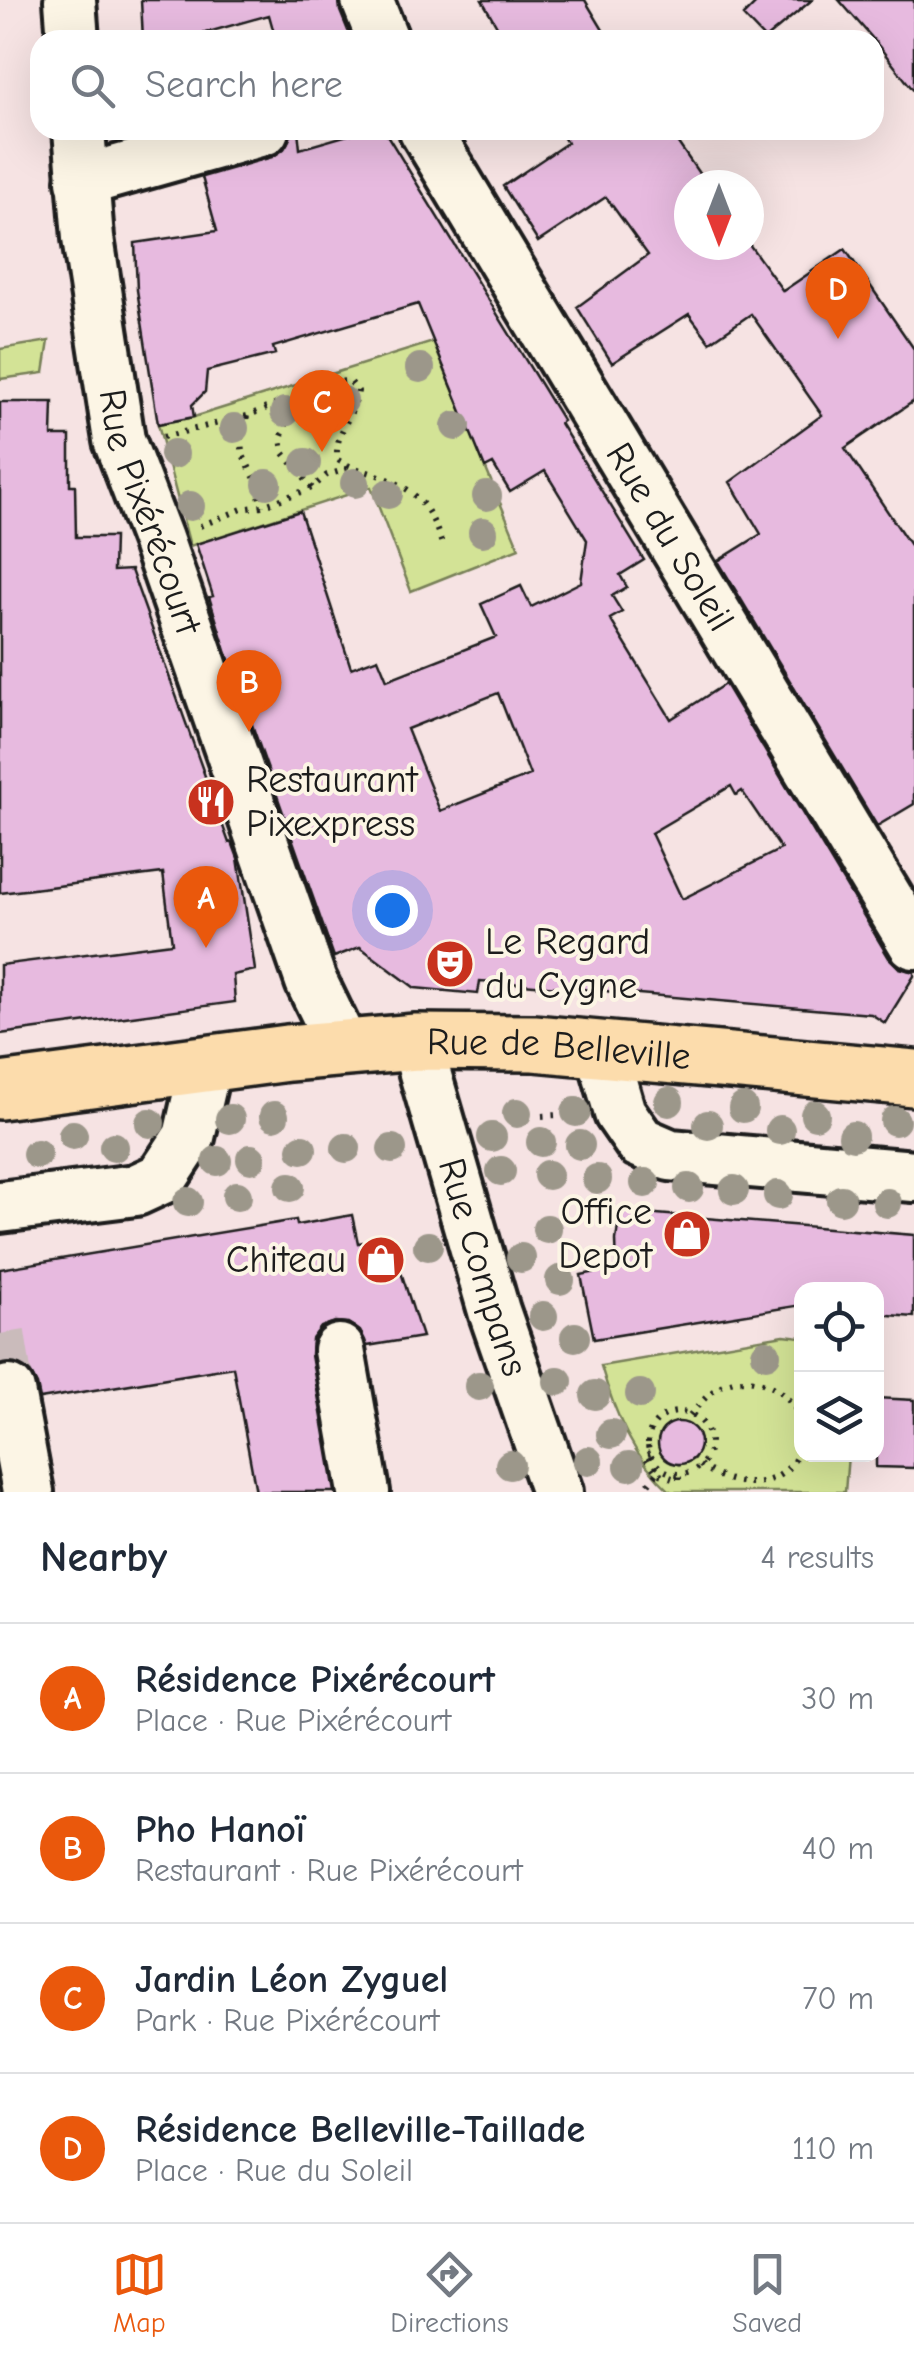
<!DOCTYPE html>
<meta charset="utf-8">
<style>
:root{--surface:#fff;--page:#f6f6f7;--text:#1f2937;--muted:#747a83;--line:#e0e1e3;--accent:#ea580c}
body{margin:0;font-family:"Comic Neue",sans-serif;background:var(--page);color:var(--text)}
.controls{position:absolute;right:30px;bottom:30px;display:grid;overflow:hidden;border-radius:20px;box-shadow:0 10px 40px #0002}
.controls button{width:90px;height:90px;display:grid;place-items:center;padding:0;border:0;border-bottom:2px solid var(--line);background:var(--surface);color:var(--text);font:50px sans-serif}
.compass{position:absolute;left:674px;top:170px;width:90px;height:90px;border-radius:50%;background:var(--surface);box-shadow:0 10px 40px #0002;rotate:180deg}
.you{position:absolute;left:392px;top:910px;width:35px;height:35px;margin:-25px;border:8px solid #fff;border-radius:50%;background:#1a73e8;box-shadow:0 0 0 15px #1a73e833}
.badge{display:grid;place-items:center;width:65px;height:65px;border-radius:50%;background:var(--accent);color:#fff;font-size:32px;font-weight:700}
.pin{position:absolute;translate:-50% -82px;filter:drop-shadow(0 2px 5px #0008)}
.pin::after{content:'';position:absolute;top:52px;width:35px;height:30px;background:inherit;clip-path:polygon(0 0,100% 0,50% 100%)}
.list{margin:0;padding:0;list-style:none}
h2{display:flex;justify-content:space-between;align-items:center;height:130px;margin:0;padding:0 40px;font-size:42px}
h2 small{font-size:32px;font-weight:400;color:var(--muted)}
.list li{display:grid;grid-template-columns:65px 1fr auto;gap:30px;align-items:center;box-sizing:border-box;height:150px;padding:0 40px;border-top:2px solid var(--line)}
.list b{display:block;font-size:38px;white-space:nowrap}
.list p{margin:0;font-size:32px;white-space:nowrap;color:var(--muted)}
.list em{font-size:32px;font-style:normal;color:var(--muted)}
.icon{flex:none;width:55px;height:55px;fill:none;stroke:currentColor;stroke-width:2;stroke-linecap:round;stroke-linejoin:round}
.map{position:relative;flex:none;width:914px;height:1492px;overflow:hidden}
.search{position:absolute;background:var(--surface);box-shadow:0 10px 40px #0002;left:30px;right:30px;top:30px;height:110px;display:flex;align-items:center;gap:25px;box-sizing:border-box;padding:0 35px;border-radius:30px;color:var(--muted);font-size:38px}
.sheet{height:730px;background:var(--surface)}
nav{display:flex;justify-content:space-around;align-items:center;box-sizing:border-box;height:140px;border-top:2px solid var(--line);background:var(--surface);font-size:28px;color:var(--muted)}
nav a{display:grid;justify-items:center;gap:5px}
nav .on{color:var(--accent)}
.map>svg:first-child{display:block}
.green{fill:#d3e396;stroke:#788059;stroke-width:2.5;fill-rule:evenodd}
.building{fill:#e7badf;stroke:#1c1c1c;stroke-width:2.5;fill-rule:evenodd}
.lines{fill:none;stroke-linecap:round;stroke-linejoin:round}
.minor-tunnel{stroke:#cabbbb;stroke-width:50;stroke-dasharray:50 25;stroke-linecap:butt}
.minor-casing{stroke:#1c1c1c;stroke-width:58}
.major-casing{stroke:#1c1c1c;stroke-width:62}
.path{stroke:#1c1c1c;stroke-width:6;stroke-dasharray:2.5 8;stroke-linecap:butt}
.minor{stroke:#fcf5e5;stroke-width:50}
.major{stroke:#fcdcac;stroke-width:55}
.tree{fill:#9c978a}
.labels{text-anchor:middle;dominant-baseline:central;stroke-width:8;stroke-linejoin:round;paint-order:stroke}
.street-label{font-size:38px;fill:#1c1c1c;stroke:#fcf5e5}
.poi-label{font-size:38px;fill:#1c1c1c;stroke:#fcf5e5;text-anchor:start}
</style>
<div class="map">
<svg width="914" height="1492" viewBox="0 0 914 1492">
<rect width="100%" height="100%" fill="#f6e3e3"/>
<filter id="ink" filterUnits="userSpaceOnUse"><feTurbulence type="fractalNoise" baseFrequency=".01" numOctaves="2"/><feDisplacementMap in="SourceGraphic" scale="20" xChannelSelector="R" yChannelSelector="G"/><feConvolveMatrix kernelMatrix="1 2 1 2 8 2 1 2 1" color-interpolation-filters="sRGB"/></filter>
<g filter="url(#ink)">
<path class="green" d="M 49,341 L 44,373 L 0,379 L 0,349 Z
M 433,342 L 519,548 L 411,591 L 371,487 L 190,546 L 158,424 L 194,417 Z
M 784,1335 L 801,1337 L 802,1454 L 848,1455 L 845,1492 L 671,1492 C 633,1458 615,1414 601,1366 ZM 676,1422 C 691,1422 699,1431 700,1445 L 694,1459 L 679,1465 L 665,1459 L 658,1445 L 663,1429 Z"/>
<path class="building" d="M 141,0 L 339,0 L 340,11 L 351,38 L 276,40 L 269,15 L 180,40 L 143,40 Z
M 482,0 L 585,0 L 609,40 L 505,40 Z
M 759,0 L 812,0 L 765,39 L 743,16 Z
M 839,0 L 914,0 L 914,91 L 874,40 Z
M 291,130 L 298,130 L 300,149 L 365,130 L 384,130 L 563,421 L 560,423 L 644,560 L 620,575 L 627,587 L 612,596 L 622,612 L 610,619 L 671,719 L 725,684 L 889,958 L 899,968 L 914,972 L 914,976 L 885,1023 L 871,1014 L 511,983 L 480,981 L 478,994 L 415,988 L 360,947 L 334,957 L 226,651 L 209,597 L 213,596 L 196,544 L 300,511 L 351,668 L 378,658 L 387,680 L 496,637 L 481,604 L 521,586 L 531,607 L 581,582 L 587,540 L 545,471 L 510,492 L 493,464 L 485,468 L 418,304 L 273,347 L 275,354 L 207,371 L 205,392 L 192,405 L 194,417 L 158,424 L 137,290 L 135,243 L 217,231 L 202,177 L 272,157 L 284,149 L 290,138 ZM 498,693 L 530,775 L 440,811 L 407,729 ZM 731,786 L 736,795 L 742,791 L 781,849 L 682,899 L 651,833 Z
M 559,130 L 669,130 L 707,185 L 689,185 L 689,245 L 749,244 L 783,291 L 845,249 L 914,349 L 914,401 L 845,448 L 914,551 L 914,804 L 877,826 L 718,561 L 761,534 L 730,482 L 822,415 L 751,314 L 710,342 L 689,314 L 612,363 L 577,307 L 648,255 L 606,197 L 538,242 L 503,186 L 567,143 Z
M 0,402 L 53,402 L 52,436 L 70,436 L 70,485 L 75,485 L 76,537 L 114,537 L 113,571 L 131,570 L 229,843 L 232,842 L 238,858 L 255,970 L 233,975 L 235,1002 L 0,1034 L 0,965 L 172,943 L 163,873 L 0,893 Z
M 620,1211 L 914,1235 L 914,1317 L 876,1314 L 876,1290 L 802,1290 L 802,1305 L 594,1339 L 581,1275 L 617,1268 L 616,1240 Z
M 352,1215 L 358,1243 L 390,1238 L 422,1337 L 367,1346 L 360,1331 L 348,1323 L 335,1322 L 321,1327 L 312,1339 L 311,1355 L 335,1492 L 256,1492 L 233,1367 L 40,1399 L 37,1385 L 30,1372 L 18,1364 L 0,1364 L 0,1269 L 296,1220 L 297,1225 Z
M 876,1398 L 914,1400 L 914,1468 L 876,1467 Z
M658 1443a21 21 0 1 1 42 0a21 21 0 1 1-42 0Z"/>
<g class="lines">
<path class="minor-tunnel" d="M 0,1334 L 9,1391"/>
<g class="minor-casing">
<g id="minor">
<path d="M 70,0 L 73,40"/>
<path d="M 367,0 L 383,40"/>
<path id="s1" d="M 79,130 L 88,238 L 119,440 L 157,539 L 311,981 L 344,1049"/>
<path id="s2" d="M 425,130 L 914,943"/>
<path d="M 82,181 L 263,130"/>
<path id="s3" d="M 416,1042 L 494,1311 L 557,1492"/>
<path d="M 601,1048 L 620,1113 L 640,1142 L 670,1155 L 914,1176"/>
<path d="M 0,1207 L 136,1190 L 162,1178 L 189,1137 L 206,1063"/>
<path d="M 339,1350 L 364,1492"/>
<path d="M 9,1391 L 28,1492"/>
</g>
</g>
<g class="major-casing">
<g id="major">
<path id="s4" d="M 0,1091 L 288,1053 L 416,1042 L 534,1043 L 914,1078"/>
</g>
</g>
<path class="path" d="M 247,416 L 241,439 L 242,453 L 254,477 L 262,506
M 163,437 L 247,416 L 279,403 L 305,405
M 312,488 L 283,452 L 281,438 L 287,423 L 332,382 L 350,381 L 358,391 C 355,416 332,435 338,460 C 353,469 367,471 383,477 C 421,492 431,511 443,547
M 200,526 L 242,509 L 262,506 L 312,488 L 327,475 L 350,468
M 542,1116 L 573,1114
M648 1443a31 31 0 1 1 62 0a31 31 0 1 1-62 0Z
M 690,1415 C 701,1402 712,1389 727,1383 C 759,1372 797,1394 802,1427
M 650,1453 L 644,1455 L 657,1473 L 679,1480 L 679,1474
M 700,1465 C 736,1492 790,1492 802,1441
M 642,1492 L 657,1473"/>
<use href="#minor" class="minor"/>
<use href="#major" class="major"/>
</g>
<g class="tree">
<circle cx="420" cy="368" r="15"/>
<circle cx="343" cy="401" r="15"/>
<circle cx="285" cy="412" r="15"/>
<circle cx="456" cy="426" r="15"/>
<circle cx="234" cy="428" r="15"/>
<circle cx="174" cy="454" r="15"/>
<circle cx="306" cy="463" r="15"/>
<circle cx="355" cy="483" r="15"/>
<circle cx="267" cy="484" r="15"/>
<circle cx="388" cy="494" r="15"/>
<circle cx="487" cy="496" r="15"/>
<circle cx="190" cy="506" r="15"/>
<circle cx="483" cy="532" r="15"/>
<circle cx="669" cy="1102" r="15"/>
<circle cx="743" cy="1108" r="15"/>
<circle cx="576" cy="1112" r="15"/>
<circle cx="517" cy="1113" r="15"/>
<circle cx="815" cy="1115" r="15"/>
<circle cx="274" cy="1116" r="15"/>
<circle cx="230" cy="1119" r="15"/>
<circle cx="895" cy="1121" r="15"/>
<circle cx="150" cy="1123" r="15"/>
<circle cx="708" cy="1125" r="15"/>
<circle cx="780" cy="1130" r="15"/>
<circle cx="73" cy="1135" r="15"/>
<circle cx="853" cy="1136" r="15"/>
<circle cx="492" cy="1137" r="15"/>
<circle cx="541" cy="1142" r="15"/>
<circle cx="580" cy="1145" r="15"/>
<circle cx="114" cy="1147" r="15"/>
<circle cx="346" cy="1148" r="15"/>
<circle cx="302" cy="1149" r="15"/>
<circle cx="392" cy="1149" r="15"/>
<circle cx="37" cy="1154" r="15"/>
<circle cx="251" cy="1159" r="15"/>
<circle cx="217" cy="1161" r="15"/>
<circle cx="501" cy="1171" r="15"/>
<circle cx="548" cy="1175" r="15"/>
<circle cx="597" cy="1179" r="15"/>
<circle cx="645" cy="1183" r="15"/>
<circle cx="290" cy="1187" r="15"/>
<circle cx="689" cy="1188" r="15"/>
<circle cx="734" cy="1190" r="15"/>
<circle cx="778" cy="1195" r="15"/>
<circle cx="237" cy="1196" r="15"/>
<circle cx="841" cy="1200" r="15"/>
<circle cx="188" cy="1202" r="15"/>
<circle cx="887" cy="1203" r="15"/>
<circle cx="547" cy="1229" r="15"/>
<circle cx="428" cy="1246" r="15"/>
<circle cx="521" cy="1258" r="15"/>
<circle cx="560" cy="1280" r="15"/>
<circle cx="543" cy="1316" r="15"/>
<circle cx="575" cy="1337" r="15"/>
<circle cx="766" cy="1354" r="15"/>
<circle cx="558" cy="1381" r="15"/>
<circle cx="479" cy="1386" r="15"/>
<circle cx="640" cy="1394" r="15"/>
<circle cx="595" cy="1395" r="15"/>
<circle cx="611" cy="1434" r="15"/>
<circle cx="588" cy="1461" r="15"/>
<circle cx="510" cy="1465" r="15"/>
<circle cx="629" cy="1466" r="15"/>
</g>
</g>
<defs>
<g id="restaurant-disc" transform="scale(2.5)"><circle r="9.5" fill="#c8321e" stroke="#fcf5e5"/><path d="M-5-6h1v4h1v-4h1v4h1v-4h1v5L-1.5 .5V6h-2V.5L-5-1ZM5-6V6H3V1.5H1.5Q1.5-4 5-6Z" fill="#fff"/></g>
<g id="theatre-disc" transform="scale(2.5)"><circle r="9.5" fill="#c8321e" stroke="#fcf5e5"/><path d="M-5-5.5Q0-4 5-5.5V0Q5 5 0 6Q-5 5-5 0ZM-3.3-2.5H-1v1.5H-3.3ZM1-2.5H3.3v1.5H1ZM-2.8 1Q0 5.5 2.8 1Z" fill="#fff"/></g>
<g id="shop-disc" transform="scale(2.5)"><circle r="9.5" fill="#c8321e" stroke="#fcf5e5"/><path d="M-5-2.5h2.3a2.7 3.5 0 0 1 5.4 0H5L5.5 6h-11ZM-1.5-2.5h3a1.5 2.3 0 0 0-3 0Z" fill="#fff"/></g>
</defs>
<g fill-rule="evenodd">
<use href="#restaurant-disc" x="211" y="802"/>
<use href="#theatre-disc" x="450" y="964"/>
<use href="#shop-disc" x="687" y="1234"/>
<use href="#shop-disc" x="381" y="1260"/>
</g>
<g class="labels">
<g class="street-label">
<text stroke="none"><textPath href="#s1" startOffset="390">Rue Pixérécourt</textPath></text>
<text stroke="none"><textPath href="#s2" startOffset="475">Rue du Soleil</textPath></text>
<text stroke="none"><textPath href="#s4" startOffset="562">Rue de Belleville</textPath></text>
<text stroke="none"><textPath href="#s3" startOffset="235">Rue Compans</textPath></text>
</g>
<g class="poi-label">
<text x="246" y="780">Restaurant<tspan x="246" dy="44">Pixexpress</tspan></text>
<text x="485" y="942">Le Regard<tspan x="485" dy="44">du Cygne</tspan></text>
<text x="652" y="1212" text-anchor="end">Office<tspan x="652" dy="44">Depot</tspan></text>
<text x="346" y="1260" text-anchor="end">Chiteau</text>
</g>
</g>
</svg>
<div class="controls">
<button><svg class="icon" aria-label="locate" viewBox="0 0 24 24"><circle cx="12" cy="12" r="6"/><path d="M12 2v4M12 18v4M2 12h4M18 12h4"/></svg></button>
<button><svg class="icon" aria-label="layers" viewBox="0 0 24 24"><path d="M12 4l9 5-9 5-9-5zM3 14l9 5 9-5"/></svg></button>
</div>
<svg class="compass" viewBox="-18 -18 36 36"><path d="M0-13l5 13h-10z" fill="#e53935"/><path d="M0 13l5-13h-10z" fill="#747a83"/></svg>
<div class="you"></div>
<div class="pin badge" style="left:206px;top:948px">A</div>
<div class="pin badge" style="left:249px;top:732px">B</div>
<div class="pin badge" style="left:322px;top:452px">C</div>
<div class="pin badge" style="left:838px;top:339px">D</div>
<div class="search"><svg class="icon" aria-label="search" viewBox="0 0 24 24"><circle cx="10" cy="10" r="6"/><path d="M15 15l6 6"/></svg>Search here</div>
</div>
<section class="sheet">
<h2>Nearby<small>4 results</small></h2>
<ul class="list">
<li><span class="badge">A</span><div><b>Résidence Pixérécourt</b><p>Place · Rue Pixérécourt</p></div><em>30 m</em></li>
<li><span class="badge">B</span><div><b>Pho Hanoï</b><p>Restaurant · Rue Pixérécourt</p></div><em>40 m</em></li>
<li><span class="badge">C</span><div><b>Jardin Léon Zyguel</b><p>Park · Rue Pixérécourt</p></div><em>70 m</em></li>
<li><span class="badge">D</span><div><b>Résidence Belleville-Taillade</b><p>Place · Rue du Soleil</p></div><em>110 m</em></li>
</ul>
</section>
<nav>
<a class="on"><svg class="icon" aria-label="map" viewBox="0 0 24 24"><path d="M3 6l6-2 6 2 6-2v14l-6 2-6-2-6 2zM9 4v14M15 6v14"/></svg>Map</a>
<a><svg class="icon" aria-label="directions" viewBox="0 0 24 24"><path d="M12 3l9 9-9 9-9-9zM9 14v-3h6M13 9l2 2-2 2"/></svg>Directions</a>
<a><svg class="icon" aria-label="saved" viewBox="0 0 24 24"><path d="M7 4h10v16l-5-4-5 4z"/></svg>Saved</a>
</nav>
